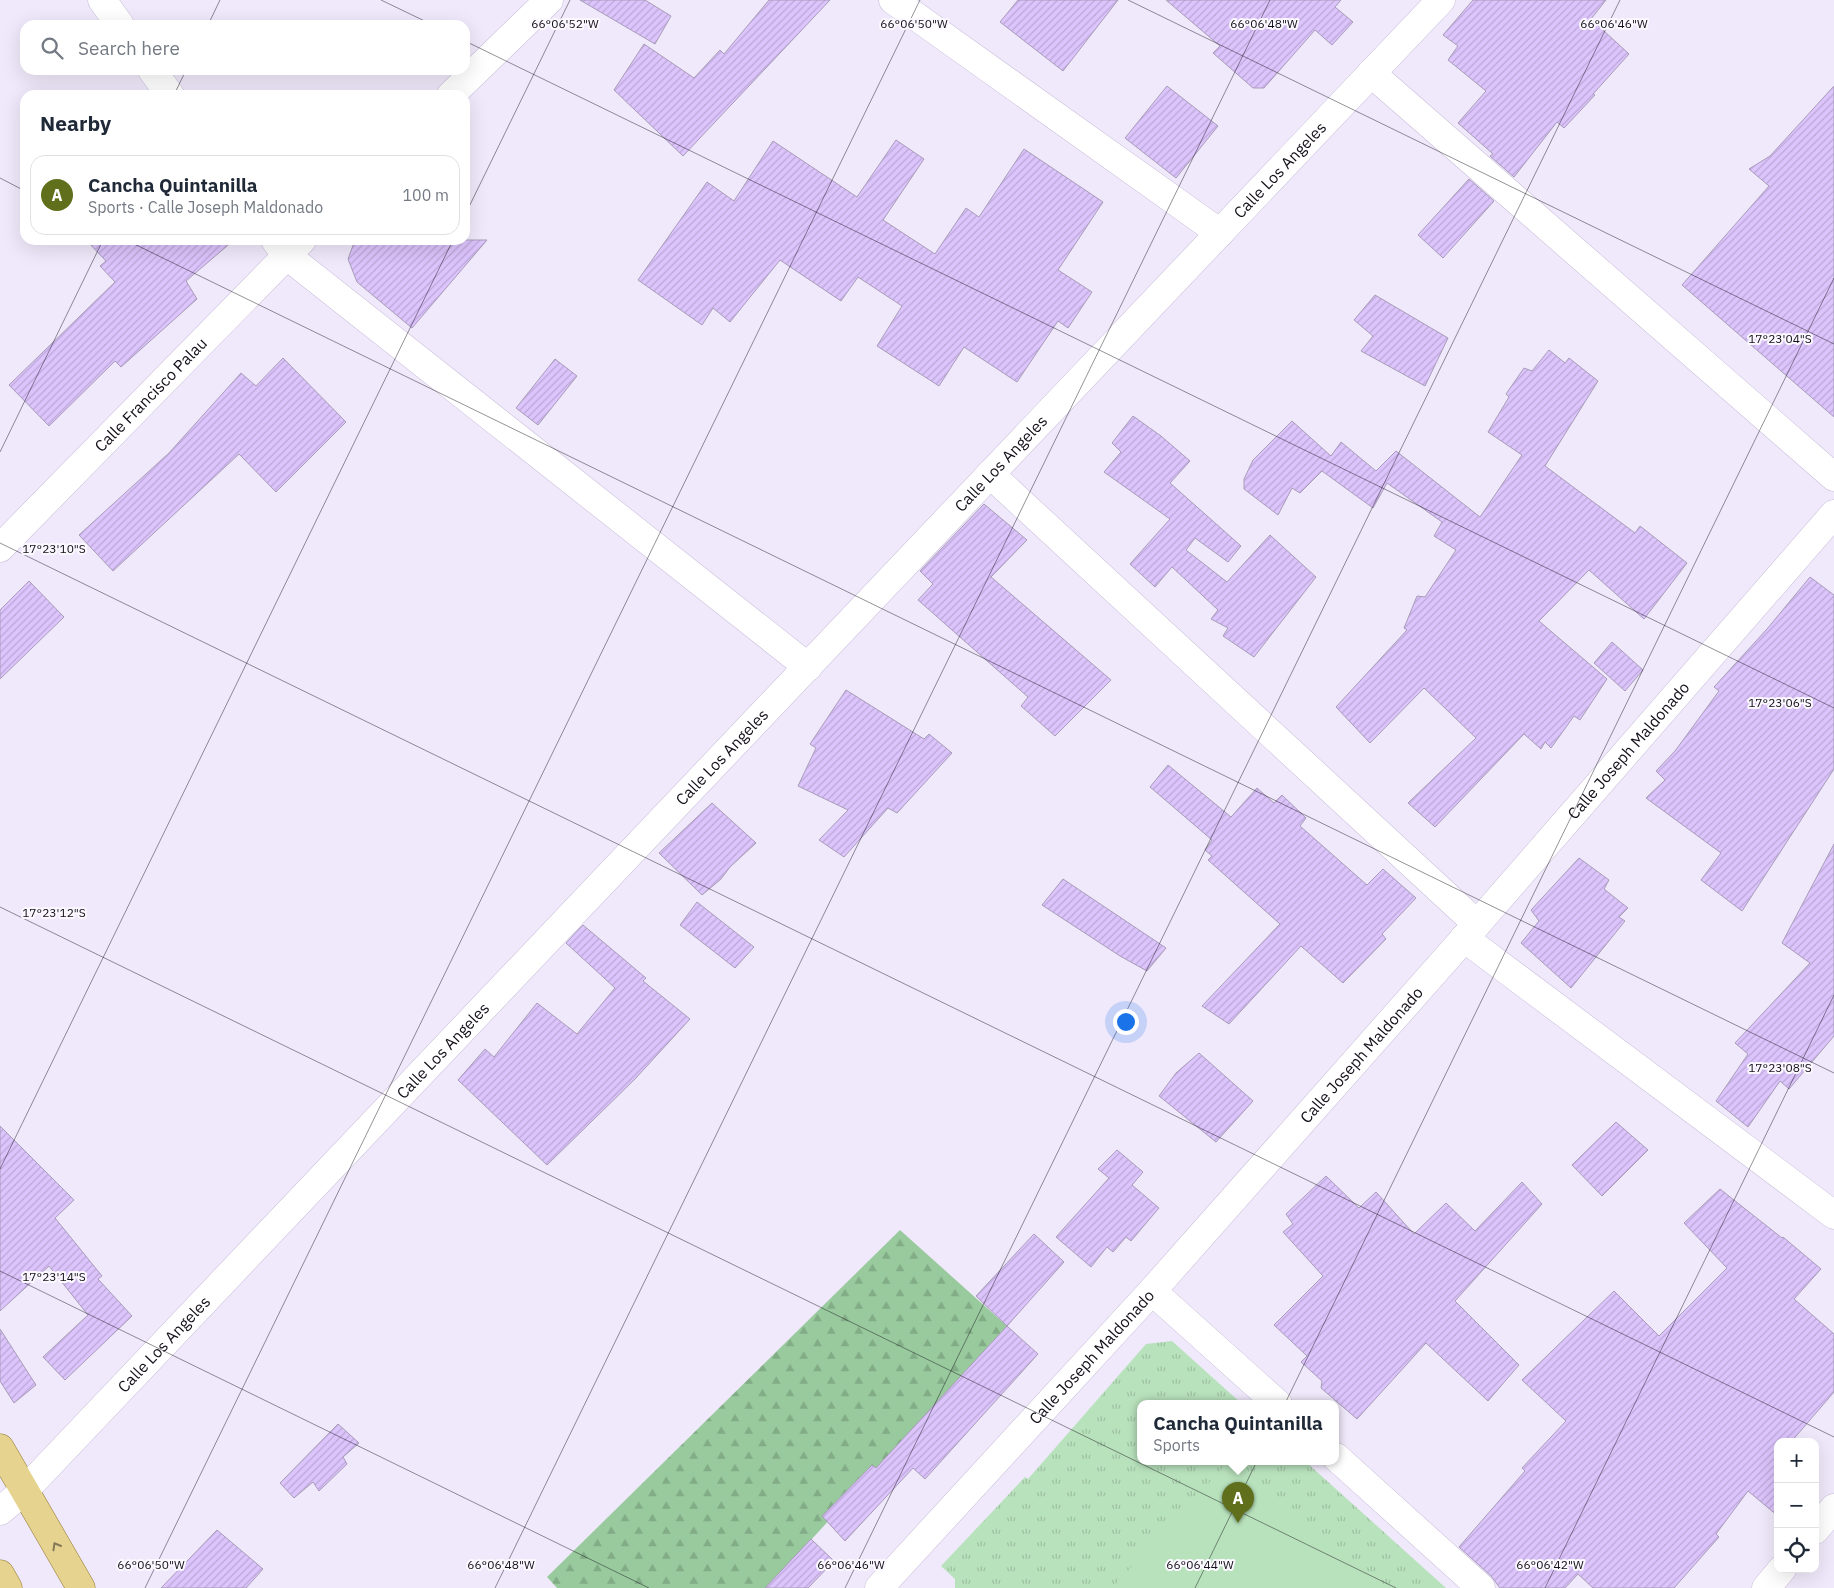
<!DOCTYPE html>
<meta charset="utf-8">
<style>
:root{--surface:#fff;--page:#f2f2f3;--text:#1f2937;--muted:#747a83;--line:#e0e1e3;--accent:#5f6f1b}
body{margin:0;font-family:"IBM Plex Sans",sans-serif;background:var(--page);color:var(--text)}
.controls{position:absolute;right:15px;bottom:15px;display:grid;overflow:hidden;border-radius:10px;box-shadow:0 5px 20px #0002}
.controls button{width:45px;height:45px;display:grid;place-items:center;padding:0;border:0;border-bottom:1px solid var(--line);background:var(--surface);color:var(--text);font:25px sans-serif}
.you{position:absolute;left:1125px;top:1021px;width:18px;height:18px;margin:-12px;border:4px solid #fff;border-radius:50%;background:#1a73e8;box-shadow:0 0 0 8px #1a73e833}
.badge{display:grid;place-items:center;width:32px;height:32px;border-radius:50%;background:var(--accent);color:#fff;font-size:16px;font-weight:700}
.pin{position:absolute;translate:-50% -41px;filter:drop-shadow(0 1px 2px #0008)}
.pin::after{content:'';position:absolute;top:26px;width:18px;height:15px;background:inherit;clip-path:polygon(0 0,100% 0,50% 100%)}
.popup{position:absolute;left:1137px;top:1400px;width:202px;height:65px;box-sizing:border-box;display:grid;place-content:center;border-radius:10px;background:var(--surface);filter:drop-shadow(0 1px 4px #0005);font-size:16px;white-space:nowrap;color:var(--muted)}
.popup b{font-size:19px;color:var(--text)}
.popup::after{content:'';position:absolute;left:50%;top:100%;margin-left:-10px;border:10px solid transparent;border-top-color:var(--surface)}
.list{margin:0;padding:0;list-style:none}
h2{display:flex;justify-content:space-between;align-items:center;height:65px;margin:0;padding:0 20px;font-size:21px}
h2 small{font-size:16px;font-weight:400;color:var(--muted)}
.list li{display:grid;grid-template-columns:32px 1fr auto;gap:15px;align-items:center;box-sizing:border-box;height:80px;margin:0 10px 10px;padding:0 10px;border:1px solid var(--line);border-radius:15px}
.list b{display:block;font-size:19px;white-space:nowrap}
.list p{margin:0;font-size:16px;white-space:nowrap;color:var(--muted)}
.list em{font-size:16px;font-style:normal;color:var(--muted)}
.icon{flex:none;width:28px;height:28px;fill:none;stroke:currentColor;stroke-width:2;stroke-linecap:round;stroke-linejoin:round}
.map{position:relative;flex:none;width:1834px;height:1588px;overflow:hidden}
.search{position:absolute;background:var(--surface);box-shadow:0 5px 20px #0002;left:20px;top:20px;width:450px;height:55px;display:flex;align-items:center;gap:12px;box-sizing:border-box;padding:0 18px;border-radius:15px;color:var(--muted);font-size:19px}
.panel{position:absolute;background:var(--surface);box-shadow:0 5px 20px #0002;left:20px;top:90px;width:450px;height:155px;border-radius:15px}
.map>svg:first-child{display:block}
.forest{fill:url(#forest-firs)}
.park{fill:url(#park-tufts)}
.pitch{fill:#b8e2bc}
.building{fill:url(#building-hatch);stroke:#a89cb8}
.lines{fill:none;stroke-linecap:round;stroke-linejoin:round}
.minor-casing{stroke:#c9bdda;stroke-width:29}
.primary-casing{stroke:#917b35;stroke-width:29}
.minor{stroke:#fff;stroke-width:28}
.primary{stroke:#e6d38f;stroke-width:28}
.oneway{stroke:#877a59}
.ticks{fill:none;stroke:#130e18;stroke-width:1;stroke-opacity:0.45}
.labels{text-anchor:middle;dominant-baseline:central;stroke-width:4;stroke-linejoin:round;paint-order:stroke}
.street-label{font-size:16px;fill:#130e18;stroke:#fbf9ff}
.ticks-label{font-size:12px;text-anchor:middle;fill:#130e18;stroke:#fbf9ff;stroke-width:4;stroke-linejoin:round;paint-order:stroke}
</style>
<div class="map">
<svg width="1834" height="1588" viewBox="0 0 1834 1588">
<defs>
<pattern id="forest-firs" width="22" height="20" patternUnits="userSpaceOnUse" patternTransform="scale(1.25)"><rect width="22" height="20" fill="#98ca9d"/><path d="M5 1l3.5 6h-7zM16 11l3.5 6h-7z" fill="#82ac86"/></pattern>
<pattern id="park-tufts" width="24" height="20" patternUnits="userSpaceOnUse" patternTransform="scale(1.25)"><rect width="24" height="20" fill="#b8e2bc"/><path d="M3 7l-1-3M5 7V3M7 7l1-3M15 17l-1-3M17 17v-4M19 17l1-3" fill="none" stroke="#9dc1a1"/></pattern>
<pattern id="building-hatch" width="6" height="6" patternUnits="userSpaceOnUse" patternTransform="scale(1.25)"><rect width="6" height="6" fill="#dcc4fc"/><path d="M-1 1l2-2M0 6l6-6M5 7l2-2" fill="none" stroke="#bca7d7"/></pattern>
</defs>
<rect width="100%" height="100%" fill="#f0e9fb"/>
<path class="forest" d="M 900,1230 L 1007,1326 L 767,1588 L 557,1588 L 547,1577 Z"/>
<path class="park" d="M 1172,1341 L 1242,1404 L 1140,1404 L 1140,1462 L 1306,1462 L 1446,1588 L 955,1588 L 955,1579 L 941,1566 L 1025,1477 L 1028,1479 L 1146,1344 Z"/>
<path class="pitch" d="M 1228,1462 L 1237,1462 L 1375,1588 L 1112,1588 Z"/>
<path class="building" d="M 580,0 L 645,0 L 671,16 L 655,44 Z
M 769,0 L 830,0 L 683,156 L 614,90 L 644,44 L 694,78 L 720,50 L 724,54 Z
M 1018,0 L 1118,0 L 1063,71 L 1000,22 Z
M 1166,0 L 1341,0 L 1335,7 L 1353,22 L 1332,45 L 1315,30 L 1264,88 L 1253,88 L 1213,53 L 1220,46 Z
M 1473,0 L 1606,0 L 1591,19 L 1629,54 L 1593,94 L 1595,95 L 1564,128 L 1557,122 L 1514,177 L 1490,156 L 1493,154 L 1458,123 L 1486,91 L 1448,60 L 1458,46 L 1443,35 Z
M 1167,86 L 1218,126 L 1176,178 L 1125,138 Z
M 1834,86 L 1834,417 L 1682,285 L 1769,186 L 1749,169 L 1770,156 Z
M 896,140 L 924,159 L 883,220 L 935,254 L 966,208 L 979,217 L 1024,149 L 1103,202 L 1058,270 L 1092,292 L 1068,328 L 1058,321 L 1017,382 L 964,347 L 939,386 L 877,346 L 902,306 L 858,277 L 841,301 L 780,260 L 730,322 L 713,308 L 702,325 L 638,280 L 707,182 L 734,201 L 773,141 L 857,197 Z
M 1469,179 L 1494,201 L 1443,258 L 1418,235 Z
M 86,240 L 234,240 L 186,281 L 197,299 L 121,367 L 115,361 L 49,426 L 9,385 L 115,282 L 100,266 L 106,261 Z
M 355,240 L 487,240 L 412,328 L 357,282 L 348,259 Z
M 1375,295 L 1448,338 L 1425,386 L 1361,351 L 1373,336 L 1354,320 Z
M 1549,350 L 1565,363 L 1569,358 L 1598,381 L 1545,466 L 1635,533 L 1640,526 L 1687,563 L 1644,619 L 1589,570 L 1539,621 L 1607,679 L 1580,720 L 1574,716 L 1551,748 L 1545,742 L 1541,749 L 1524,734 L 1435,827 L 1408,803 L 1476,738 L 1424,688 L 1370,743 L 1336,707 L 1407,630 L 1404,628 L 1417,596 L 1425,597 L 1456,550 L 1434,536 L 1442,522 L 1387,483 L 1373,508 L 1322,471 L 1300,493 L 1292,488 L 1278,515 L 1244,489 L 1244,479 L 1253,460 L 1292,421 L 1331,456 L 1341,442 L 1376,471 L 1396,451 L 1480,517 L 1522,455 L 1488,432 L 1509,397 L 1506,394 L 1524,368 L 1532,371 Z
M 283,358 L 346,422 L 276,492 L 239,454 L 113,571 L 79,535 L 169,453 L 241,373 L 256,386 Z
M 555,359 L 577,376 L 538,425 L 516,408 Z
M 1133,416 L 1161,436 L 1190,461 L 1170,483 L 1241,546 L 1228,562 L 1195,538 L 1186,550 L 1227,582 L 1270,535 L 1316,577 L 1254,657 L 1223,636 L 1228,628 L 1211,619 L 1218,610 L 1172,567 L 1155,587 L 1130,564 L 1170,519 L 1104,472 L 1121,452 L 1112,443 Z
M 984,504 L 1027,540 L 991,577 L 1111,680 L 1055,736 L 1021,706 L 1028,697 L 918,600 L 933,584 L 920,571 Z
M 1810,577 L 1834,595 L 1834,769 L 1742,911 L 1701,880 L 1721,853 L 1646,798 L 1665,780 L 1656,771 L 1675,751 L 1719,691 L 1714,687 L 1767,629 Z
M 29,581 L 64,617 L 0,679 L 0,610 Z
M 1612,642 L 1643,670 L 1625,691 L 1594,663 Z
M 846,690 L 924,739 L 929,734 L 952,753 L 897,813 L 888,808 L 844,857 L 819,840 L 848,810 L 798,786 L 816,748 L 810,744 Z
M 1168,765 L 1231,817 L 1257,788 L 1274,803 L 1282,795 L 1306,818 L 1300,826 L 1367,885 L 1383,869 L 1416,898 L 1382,934 L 1386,939 L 1343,983 L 1301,946 L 1229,1024 L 1202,1006 L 1280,924 L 1208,860 L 1212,856 L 1205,850 L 1212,840 L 1150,787 Z
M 712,803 L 756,843 L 730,867 L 721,879 L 702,895 L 659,853 Z
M 1834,844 L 1834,1036 L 1789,1089 L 1780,1081 L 1748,1127 L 1716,1101 L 1748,1054 L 1735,1043 L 1810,963 L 1782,943 Z
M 1579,858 L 1609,880 L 1604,889 L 1628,908 L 1619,917 L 1625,921 L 1571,988 L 1521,943 L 1539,921 L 1531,910 Z
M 1063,879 L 1166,948 L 1147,971 L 1120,956 L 1042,905 Z
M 697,902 L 754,947 L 735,968 L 680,925 Z
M 583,925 L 646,978 L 643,981 L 690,1019 L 635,1079 L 547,1165 L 458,1080 L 485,1049 L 494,1057 L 537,1003 L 577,1034 L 615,988 L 566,943 Z
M 1199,1053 L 1253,1101 L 1216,1142 L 1159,1096 L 1176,1073 Z
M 1616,1122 L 1648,1150 L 1602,1196 L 1572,1165 Z
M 0,1126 L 74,1200 L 55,1218 L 102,1276 L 98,1279 L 132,1316 L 65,1380 L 43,1357 L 88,1315 L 49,1266 L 0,1311 Z
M 1117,1150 L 1143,1172 L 1132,1185 L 1159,1208 L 1131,1241 L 1126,1237 L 1113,1252 L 1107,1247 L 1091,1267 L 1056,1237 L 1109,1178 L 1098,1169 Z
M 1326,1176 L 1359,1208 L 1376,1192 L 1414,1234 L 1446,1203 L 1475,1231 L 1522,1182 L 1542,1204 L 1455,1301 L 1519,1365 L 1488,1401 L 1426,1343 L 1357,1419 L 1321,1388 L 1322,1381 L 1301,1362 L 1307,1356 L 1274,1325 L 1323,1276 L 1283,1232 L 1293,1224 L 1286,1214 Z
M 1720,1189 L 1782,1238 L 1783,1237 L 1821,1269 L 1794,1299 L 1834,1334 L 1834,1392 L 1791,1442 L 1778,1442 L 1778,1516 L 1748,1491 L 1716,1534 L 1719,1537 L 1674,1588 L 1593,1588 L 1578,1574 L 1565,1588 L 1500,1588 L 1491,1576 L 1459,1547 L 1525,1471 L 1522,1468 L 1566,1421 L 1522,1380 L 1614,1291 L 1659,1336 L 1727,1268 L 1684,1223 Z
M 1034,1234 L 1064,1262 L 1007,1326 L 976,1296 Z
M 1007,1326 L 1038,1354 L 925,1479 L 913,1468 L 845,1541 L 822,1516 L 872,1465 L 876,1468 Z
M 0,1329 L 36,1385 L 14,1403 L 0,1381 Z
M 338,1424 L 359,1443 L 343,1457 L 347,1464 L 319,1491 L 313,1482 L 294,1498 L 280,1483 Z
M 217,1530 L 263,1569 L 246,1588 L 161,1588 Z
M 811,1539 L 834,1561 L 808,1588 L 765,1588 Z"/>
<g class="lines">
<g class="minor-casing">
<g id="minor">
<path d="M 102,0 L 120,25"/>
<path d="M 893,0 L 1220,233"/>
<path d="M 152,70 L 170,95"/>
<path d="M 1371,73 L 1834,477"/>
<path d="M 451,95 L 549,0"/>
<path d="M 275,240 L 286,255 L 808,667"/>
<path d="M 990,474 L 1477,924"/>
<path id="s1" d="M 0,548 L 302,240"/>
<path d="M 1464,938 L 1834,1215"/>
<path d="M 1152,1291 L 1278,1404"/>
<path d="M 1336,1457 L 1481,1588"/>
<path id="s2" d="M 0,1511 L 24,1491 L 1441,0"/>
<path d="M 1815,1530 L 1834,1508"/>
<path id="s3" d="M 879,1588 L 1152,1291 L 1477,924 L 1834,514"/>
<path d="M 1766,1588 L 1782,1569"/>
</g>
</g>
<g class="primary-casing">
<path id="primary" d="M 0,1448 L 81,1588
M 0,1574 L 8,1588"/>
</g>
<use href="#minor" class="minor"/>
<use href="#primary" class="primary"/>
</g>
<defs><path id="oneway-chevron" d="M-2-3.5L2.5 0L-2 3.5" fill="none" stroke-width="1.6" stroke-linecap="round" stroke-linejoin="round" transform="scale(1.25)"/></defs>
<use class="oneway" href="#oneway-chevron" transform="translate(56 1546) rotate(-120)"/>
<path class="ticks" d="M 381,0 L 433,25M 1128,0 L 1834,344M 208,25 L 220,0M 465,41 L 1834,708M 174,95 L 186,70M 0,178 L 25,191M 465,215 L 570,0M 126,240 L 1834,1073M 0,452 L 103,240M 0,543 L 1834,1437M 0,907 L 1396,1588M 0,1169 L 453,240M 0,1271 L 649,1588M 145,1588 L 920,0M 495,1588 L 1270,0M 845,1588 L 1620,0M 1195,1588 L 1834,278M 1545,1588 L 1834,995"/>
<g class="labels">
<g class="street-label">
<text stroke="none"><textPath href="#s2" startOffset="1854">Calle Los Angeles</textPath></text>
<text stroke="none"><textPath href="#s1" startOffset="215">Calle Francisco Palau</textPath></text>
<text stroke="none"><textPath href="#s2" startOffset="1449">Calle Los Angeles</textPath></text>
<text stroke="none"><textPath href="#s3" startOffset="1124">Calle Joseph Maldonado</textPath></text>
<text stroke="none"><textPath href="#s2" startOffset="1044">Calle Los Angeles</textPath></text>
<text stroke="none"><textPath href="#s2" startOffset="639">Calle Los Angeles</textPath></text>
<text stroke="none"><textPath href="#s3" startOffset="719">Calle Joseph Maldonado</textPath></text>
<text stroke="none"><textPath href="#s2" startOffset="234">Calle Los Angeles</textPath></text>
<text stroke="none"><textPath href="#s3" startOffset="314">Calle Joseph Maldonado</textPath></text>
</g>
</g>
<g class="ticks-label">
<text x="565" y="28">66°06'52"W</text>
<text x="914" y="28">66°06'50"W</text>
<text x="1264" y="28">66°06'48"W</text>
<text x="1614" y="28">66°06'46"W</text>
<text x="1780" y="343">17°23'04"S</text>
<text x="54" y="553">17°23'10"S</text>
<text x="1780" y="707">17°23'06"S</text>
<text x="54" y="917">17°23'12"S</text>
<text x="1780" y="1072">17°23'08"S</text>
<text x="54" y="1281">17°23'14"S</text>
<text x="151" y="1569">66°06'50"W</text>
<text x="501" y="1569">66°06'48"W</text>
<text x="851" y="1569">66°06'46"W</text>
<text x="1200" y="1569">66°06'44"W</text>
<text x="1550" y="1569">66°06'42"W</text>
</g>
</svg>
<div class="controls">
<button>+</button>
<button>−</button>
<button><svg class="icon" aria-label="locate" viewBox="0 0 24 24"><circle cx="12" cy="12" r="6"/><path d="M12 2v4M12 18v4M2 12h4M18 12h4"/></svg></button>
</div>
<div class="you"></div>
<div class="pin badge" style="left:1238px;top:1523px">A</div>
<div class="popup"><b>Cancha Quintanilla</b>Sports</div>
<div class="search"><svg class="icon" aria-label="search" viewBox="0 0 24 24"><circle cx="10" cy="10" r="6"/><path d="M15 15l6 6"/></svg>Search here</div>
<section class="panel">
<h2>Nearby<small></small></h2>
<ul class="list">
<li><span class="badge">A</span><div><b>Cancha Quintanilla</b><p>Sports · Calle Joseph Maldonado</p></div><em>100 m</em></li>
</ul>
</section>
</div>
